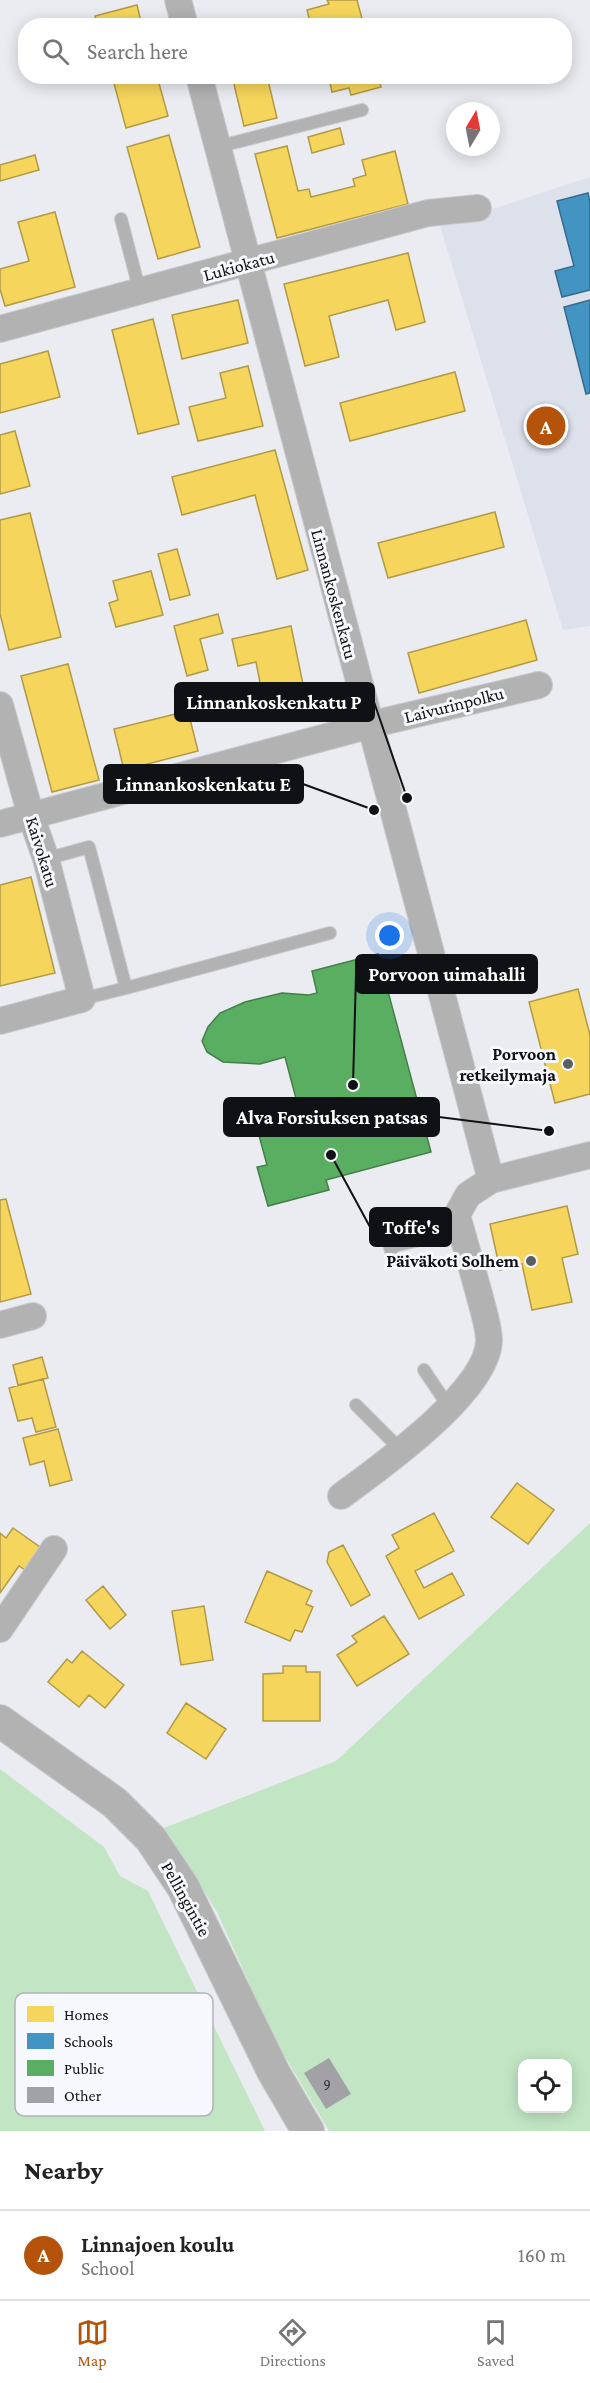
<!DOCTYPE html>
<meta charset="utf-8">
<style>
:root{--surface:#fff;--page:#f2f2f2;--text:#222;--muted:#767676;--line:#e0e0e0;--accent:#b45309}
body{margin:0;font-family:"Crimson Pro",serif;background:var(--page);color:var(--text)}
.controls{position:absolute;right:18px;bottom:18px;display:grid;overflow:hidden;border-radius:12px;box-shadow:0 3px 15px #0003}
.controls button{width:54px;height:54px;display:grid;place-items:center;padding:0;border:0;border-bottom:2px solid var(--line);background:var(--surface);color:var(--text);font:30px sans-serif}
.compass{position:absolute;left:446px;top:102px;width:54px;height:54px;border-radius:50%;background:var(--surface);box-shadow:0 3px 15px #0003;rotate:10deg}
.you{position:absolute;left:390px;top:936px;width:21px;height:21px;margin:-15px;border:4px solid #fff;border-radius:50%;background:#1a73e8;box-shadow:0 0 0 9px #1a73e833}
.badge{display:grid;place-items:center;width:39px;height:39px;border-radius:50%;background:var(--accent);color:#fff;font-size:20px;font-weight:700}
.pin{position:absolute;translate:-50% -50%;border:3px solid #fff;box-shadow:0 2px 6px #0006}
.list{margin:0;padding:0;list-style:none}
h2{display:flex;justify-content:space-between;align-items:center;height:78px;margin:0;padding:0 24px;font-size:26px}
h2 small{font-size:20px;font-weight:400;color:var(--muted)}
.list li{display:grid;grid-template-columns:39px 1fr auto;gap:18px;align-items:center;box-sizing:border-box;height:90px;padding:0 24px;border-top:2px solid var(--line)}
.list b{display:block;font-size:22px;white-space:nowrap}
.list p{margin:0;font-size:20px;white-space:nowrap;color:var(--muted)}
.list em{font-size:20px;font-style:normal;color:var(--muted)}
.icon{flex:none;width:33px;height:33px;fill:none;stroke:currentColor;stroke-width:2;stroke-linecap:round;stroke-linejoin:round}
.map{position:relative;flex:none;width:590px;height:2131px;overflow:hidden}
.search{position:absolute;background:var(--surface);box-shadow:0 3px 15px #0003;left:18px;right:18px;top:18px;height:66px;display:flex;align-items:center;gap:15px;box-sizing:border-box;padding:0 21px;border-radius:24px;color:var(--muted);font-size:22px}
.sheet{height:168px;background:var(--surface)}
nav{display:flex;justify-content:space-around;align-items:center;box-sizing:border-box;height:84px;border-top:2px solid var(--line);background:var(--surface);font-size:16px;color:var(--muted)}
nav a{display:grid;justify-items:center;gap:3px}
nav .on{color:var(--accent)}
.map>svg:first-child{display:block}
.built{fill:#dde1ec}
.green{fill:#c2e6c4;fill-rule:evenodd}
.homes{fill:#f6d55c;stroke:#b19a46;stroke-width:1.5}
.schools{fill:#4393c3;stroke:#346c8e;stroke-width:1.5}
.public{fill:#5aae61;stroke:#447f4a;stroke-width:1.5}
.building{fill:#a2a2a6}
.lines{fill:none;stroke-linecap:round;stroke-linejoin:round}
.service-casing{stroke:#c8cacd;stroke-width:14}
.minor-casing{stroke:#c8cacd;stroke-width:28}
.tertiary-casing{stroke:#c8cacd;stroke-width:34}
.service{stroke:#b3b2b3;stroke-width:12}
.minor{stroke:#b3b2b3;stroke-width:26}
.tertiary{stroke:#b3b2b3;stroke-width:32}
.poi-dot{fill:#5c5e61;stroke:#f6f8fe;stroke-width:2}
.labels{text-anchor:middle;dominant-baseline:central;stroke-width:6;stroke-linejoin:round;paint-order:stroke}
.number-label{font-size:15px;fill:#343538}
.street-label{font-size:18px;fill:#101114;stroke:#f6f8fe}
.poi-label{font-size:18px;font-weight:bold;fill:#101114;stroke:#f6f8fe;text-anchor:end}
.key{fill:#f6f8fe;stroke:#b1b3b8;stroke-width:1.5}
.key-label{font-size:16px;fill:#101114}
.leader{fill:none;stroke:#101114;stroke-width:2}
.callout-dot{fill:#101114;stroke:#f6f8fe;stroke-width:2}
.callout{fill:#101114;stroke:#101114;stroke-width:2}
.callout-label{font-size:20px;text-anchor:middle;font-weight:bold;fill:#fff}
</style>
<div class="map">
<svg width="590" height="2131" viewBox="0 0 590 2131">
<rect width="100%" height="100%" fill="#eaecf1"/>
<path class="built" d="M 590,177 L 590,626 L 563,630 L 440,226 Z"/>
<path class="green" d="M 590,1523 L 590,2131 L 329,2131 L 274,2038 L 217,1912 L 164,1828 L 336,1761 ZM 522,2064 L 568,2064 L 568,2108 L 522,2108 Z
M 0,1769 L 104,1847 L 120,1876 L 148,1891 L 265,2131 L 0,2131 Z"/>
<path class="homes" d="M 327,0 L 357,0 L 364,26 L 311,26 L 307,10 L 329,4 Z
M 137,5 L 142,26 L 98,26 L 95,16 Z
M 112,76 L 157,76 L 168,116 L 126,128 Z
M 232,76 L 267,76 L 277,118 L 244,126 Z
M 332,76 L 378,76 L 381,87 L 351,95 L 349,88 L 332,92 L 329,79 Z
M 340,128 L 344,144 L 312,153 L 308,137 Z
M 169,135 L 200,247 L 158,259 L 127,147 Z
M 287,146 L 298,191 L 309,189 L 311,197 L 355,186 L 353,179 L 366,175 L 362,160 L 395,151 L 408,204 L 277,238 L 255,154 Z
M 35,155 L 39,170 L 0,181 L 0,165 Z
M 55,212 L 75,287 L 5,306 L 0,289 L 0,269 L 29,261 L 18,222 Z
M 408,253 L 425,322 L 396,330 L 388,300 L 329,316 L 339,357 L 305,366 L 284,284 Z
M 238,300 L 248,343 L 182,359 L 172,315 Z
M 153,319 L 179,424 L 138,434 L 112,330 Z
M 48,351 L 60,397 L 0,413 L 0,364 Z
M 248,366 L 263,426 L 198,441 L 189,407 L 226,398 L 220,373 Z
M 455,372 L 465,411 L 350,441 L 340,403 Z
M 15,431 L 30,486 L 0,494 L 0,435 Z
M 275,450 L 308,570 L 277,579 L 255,495 L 182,515 L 172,477 Z
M 495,512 L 504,547 L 388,578 L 378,543 Z
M 30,513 L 61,637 L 9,650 L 0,614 L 0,520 Z
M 177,549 L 190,595 L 170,600 L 158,554 Z
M 151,571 L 163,615 L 116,627 L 109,603 L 118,600 L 113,581 Z
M 218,614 L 223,633 L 200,639 L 208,670 L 187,676 L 174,626 Z
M 526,620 L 537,660 L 419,693 L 408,653 Z
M 291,626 L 304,689 L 263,698 L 256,662 L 238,666 L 232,639 Z
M 68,664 L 99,780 L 52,792 L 21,676 Z
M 188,711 L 198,751 L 124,770 L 114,729 Z
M 31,877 L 55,973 L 0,986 L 0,885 Z
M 578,989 L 590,1035 L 590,1094 L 555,1103 L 529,1002 Z
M 6,1199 L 31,1294 L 0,1302 L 0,1200 Z
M 567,1206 L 578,1254 L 562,1258 L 572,1302 L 532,1310 L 522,1264 L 500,1270 L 490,1224 Z
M 42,1357 L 48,1378 L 18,1385 L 13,1365 Z
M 43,1379 L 56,1427 L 36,1432 L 32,1418 L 18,1421 L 9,1388 Z
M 58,1429 L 72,1480 L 50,1486 L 44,1461 L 30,1465 L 23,1438 Z
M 517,1483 L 554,1510 L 528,1544 L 491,1517 Z
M 434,1513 L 454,1551 L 415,1571 L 424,1588 L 452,1573 L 464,1595 L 419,1619 L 386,1556 L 399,1548 L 392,1535 Z
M 13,1528 L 40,1547 L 25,1570 L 19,1566 L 0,1593 L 0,1533 L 6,1538 Z
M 343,1545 L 370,1595 L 351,1606 L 327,1562 L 329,1552 Z
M 267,1571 L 312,1591 L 306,1604 L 313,1607 L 302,1632 L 295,1630 L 290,1641 L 245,1622 Z
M 103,1586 L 126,1615 L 110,1629 L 86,1600 Z
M 204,1606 L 213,1660 L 181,1665 L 172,1611 Z
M 384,1616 L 409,1654 L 357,1686 L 337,1655 L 357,1642 L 352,1636 Z
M 82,1651 L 124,1685 L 105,1708 L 89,1695 L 79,1707 L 48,1682 L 67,1659 L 72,1663 Z
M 283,1666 L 306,1666 L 306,1672 L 320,1672 L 320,1721 L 263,1721 L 263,1674 L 283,1673 Z
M 186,1703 L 226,1729 L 206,1759 L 167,1733 Z"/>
<path class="schools" d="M 588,193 L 590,203 L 590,290 L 562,297 L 555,271 L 574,266 L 557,201 Z
M 590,300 L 590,393 L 586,394 L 564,307 Z"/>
<path class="public" d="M 378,954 L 431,1152 L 326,1180 L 329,1190 L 268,1206 L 257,1167 L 267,1165 L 254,1117 L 298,1106 L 285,1057 L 260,1064 L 223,1062 L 207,1052 L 202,1041 L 208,1027 L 220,1013 L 245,1002 L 282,993 L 309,995 L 317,993 L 312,971 Z"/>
<path class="building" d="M 329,2058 L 351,2094 L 326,2109 L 304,2073 Z"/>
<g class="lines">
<g class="service-casing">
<path id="service" d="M 217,147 L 362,110
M 121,219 L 140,292
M 46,859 L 89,847 L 126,988 L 82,999
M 126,988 L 330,933
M 392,1257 L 390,1247 L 461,1230
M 424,1370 L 449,1407
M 356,1405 L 402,1451"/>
</g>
<g class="minor-casing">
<path id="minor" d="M 178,0 L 185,26
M 199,76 L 491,1180
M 0,329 L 428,213 L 478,208
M 0,705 L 31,816 L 46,859 L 82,999 L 0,1021
M 0,824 L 386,721 L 539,685
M 0,1325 L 33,1316
M 341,1496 C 379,1468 490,1390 489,1339 C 488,1323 482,1306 478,1290 C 471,1265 464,1240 457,1215 L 468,1195 L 491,1180 L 590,1155
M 0,1629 L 54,1549"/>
</g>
<g class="tertiary-casing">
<path id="tertiary" d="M 0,1721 L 115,1803 L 151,1839 L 183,1887 L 274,2073 L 308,2131"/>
</g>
<use href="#service" class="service"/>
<use href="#minor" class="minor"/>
<use href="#tertiary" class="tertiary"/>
</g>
<g class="poi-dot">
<circle cx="568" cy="1064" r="6"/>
<circle cx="531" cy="1261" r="6"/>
</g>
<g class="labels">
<g class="number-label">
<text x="327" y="2084">9</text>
</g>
<g class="street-label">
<text transform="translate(239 266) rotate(-15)">Lukiokatu</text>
<text transform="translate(334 594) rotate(75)">Linnankoskenkatu</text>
<text transform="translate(454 705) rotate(-14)">Laivurinpolku</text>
<text transform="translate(42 852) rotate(73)">Kaivokatu</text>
<text transform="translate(186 1899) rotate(61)">Pellingintie</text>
</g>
<g class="poi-label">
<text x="556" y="1054">Porvoon<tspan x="556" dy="21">retkeilymaja</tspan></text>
<text x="519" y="1261">Päiväkoti Solhem</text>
</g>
</g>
<rect x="15" y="1993" width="198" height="123" rx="9" class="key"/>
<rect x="27" y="2006" width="27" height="16" fill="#f6d55c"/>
<rect x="27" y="2033" width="27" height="16" fill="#4393c3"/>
<rect x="27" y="2060" width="27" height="16" fill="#5aae61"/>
<rect x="27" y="2087" width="27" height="16" fill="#a2a2a6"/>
<g class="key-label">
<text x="64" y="2020">Homes</text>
<text x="64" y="2047">Schools</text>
<text x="64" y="2074">Public</text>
<text x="64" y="2101">Other</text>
</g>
<path class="leader" d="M407 798L374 702M374 810L303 784M353 1085L356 974M549 1131L439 1117M331 1155L370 1227"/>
<g class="callout-dot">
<circle cx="407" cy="798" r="6"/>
<circle cx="374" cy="810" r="6"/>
<circle cx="353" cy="1085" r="6"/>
<circle cx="549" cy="1131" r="6"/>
<circle cx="331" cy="1155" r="6"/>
</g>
<g class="callout">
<rect x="175" y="683" width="199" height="38" rx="6"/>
<rect x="104" y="765" width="199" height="38" rx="6"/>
<rect x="356" y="955" width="181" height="38" rx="6"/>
<rect x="224" y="1098" width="215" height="38" rx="6"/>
<rect x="370" y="1208" width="81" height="38" rx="6"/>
</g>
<g class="callout-label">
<text x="274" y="709">Linnankoskenkatu P</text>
<text x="203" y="791">Linnankoskenkatu E</text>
<text x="447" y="981">Porvoon uimahalli</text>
<text x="332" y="1124">Alva Forsiuksen patsas</text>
<text x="411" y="1234">Toffe's</text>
</g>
</svg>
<div class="controls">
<button><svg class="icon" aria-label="locate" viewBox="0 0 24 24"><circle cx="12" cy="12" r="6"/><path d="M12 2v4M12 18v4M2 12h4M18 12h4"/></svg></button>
</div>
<svg class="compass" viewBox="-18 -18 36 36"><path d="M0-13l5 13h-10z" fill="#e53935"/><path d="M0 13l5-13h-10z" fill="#767676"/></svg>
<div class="you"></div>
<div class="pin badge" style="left:546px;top:426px">A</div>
<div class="search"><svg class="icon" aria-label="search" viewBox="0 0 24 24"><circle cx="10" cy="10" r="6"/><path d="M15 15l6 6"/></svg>Search here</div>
</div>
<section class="sheet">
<h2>Nearby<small></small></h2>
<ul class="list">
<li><span class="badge">A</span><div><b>Linnajoen koulu</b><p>School</p></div><em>160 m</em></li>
</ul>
</section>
<nav>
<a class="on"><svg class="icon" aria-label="map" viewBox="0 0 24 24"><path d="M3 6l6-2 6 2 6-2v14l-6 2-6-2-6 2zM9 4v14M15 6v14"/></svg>Map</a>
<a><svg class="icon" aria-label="directions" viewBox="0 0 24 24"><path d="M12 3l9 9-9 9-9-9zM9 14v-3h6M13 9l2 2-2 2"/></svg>Directions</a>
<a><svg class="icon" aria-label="saved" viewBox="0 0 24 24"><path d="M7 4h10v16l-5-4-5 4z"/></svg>Saved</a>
</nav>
